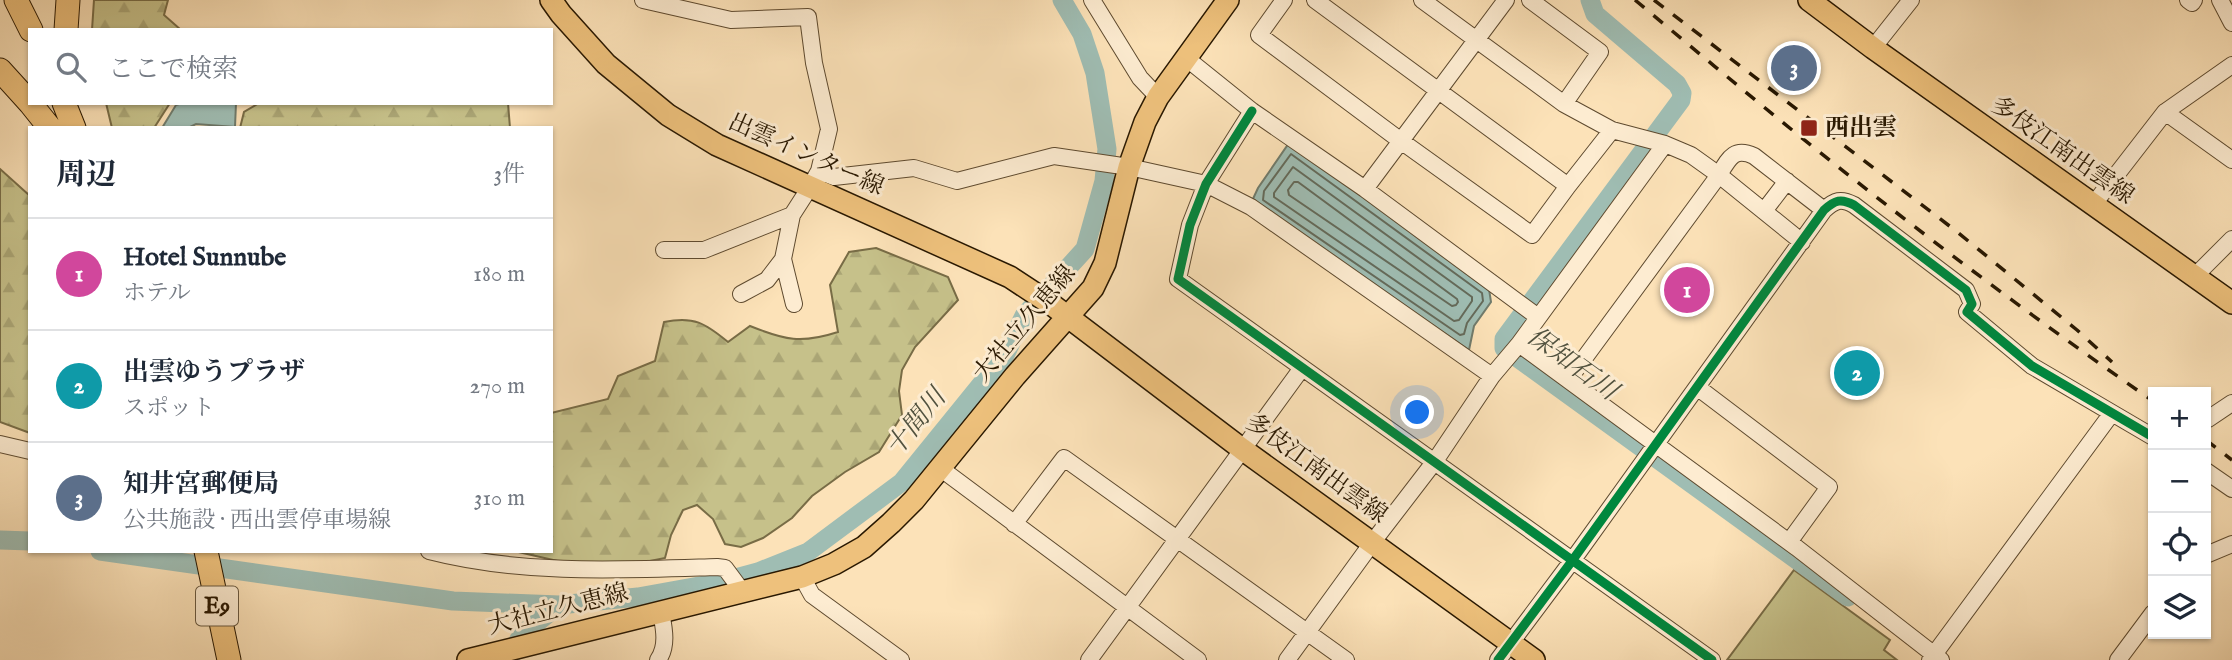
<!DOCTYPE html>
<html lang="ja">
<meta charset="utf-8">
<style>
:root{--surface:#fff;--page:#f6f6f7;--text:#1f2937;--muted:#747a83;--line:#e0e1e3;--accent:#0b8043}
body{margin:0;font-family:"IM FELL English","Noto Serif JP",serif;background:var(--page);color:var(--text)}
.controls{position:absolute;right:21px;bottom:21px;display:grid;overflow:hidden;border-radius:0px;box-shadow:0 2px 5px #0004}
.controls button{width:63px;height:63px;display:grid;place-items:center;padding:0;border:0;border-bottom:2px solid var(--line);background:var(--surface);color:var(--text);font:35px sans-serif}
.you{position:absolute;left:1418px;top:413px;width:24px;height:24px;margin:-18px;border:5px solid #fff;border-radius:50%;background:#1a73e8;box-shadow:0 0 0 10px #1a73e833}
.badge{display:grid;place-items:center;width:46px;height:46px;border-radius:50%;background:var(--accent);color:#fff;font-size:23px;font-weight:700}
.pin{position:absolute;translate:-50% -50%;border:4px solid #fff;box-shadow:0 2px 7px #0006}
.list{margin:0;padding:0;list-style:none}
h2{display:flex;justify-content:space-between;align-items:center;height:91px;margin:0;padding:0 28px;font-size:30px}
h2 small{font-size:23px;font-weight:400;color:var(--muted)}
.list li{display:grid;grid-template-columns:46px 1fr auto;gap:21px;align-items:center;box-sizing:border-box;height:112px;padding:0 28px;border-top:2px solid var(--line)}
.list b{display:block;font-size:26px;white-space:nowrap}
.list p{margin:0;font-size:23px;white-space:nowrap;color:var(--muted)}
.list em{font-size:23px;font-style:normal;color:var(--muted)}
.icon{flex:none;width:38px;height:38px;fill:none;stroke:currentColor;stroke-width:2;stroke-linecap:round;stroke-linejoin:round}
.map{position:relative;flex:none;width:2232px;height:660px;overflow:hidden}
.search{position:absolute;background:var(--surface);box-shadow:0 2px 5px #0004;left:28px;top:28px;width:525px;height:77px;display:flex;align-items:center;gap:18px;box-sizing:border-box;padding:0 24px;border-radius:0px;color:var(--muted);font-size:26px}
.panel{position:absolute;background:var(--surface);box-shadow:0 2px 5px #0004;left:28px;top:126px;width:525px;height:427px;border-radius:0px}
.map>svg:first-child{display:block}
.forest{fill:url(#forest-firs);stroke:#786c46;stroke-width:2}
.pitch{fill:#c6c18a;stroke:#786c46;stroke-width:2}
.water{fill:#9fbdb3;stroke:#707b6c;stroke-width:2}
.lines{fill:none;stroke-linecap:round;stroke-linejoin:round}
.shore{stroke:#646a5a;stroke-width:2}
.river{stroke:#9fbdb3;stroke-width:19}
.minor-casing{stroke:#5e4a2f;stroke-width:18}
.major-casing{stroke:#291801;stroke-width:24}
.highway-casing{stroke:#291801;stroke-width:25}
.minor{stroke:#fdecd1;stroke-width:16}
.major{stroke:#eec17c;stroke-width:21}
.highway{stroke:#eec17c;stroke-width:23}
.rail{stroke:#291801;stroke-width:3.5;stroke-dasharray:12 12;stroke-linecap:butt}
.cycleway-casing{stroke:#fdecd1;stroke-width:13}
.cycleway{stroke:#00873e;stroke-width:9}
.poi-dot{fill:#8f2418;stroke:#fdecd1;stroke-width:2.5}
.labels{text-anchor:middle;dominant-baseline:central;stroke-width:6;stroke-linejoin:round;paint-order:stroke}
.shield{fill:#fdecd1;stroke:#69583f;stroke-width:2}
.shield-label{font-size:23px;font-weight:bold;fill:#291801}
.poi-label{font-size:24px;font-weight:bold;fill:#291801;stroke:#fdecd1;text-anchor:start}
.street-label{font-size:24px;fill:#291801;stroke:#fdecd1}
.water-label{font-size:26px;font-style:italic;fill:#52523f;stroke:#fdecd1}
</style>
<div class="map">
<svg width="2232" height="660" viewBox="0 0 2232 660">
<defs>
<pattern id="forest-firs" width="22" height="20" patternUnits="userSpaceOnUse" patternTransform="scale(1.75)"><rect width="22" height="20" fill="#c6c18a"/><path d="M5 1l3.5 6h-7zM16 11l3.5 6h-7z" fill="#aaa575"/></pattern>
</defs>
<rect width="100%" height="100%" fill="#fce2b8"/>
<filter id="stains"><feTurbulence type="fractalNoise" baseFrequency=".00286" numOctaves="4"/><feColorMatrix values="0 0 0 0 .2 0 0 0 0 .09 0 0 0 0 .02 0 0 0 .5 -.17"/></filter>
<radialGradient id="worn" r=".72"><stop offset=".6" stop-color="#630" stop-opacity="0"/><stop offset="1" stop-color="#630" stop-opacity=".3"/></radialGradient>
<path class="forest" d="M 94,0 L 168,0 L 164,15 L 181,30 L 92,30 Z
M 106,103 L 170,103 L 154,128 L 112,128 Z
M 259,103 L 508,103 L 510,128 L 240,128 L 244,112 Z
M 0,169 L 30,196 L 30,433 L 0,422 Z
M 876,248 L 948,277 L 958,300 L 915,347 L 902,370 L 899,391 L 902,415 L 879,452 L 845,472 L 812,496 L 792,518 L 763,538 L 741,547 L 725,544 L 713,519 L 697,505 L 683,510 L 671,535 L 665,558 L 645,562 L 562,562 L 514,551 L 551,551 L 551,413 L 608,399 L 618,376 L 655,361 L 664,322 C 694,316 705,323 728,342 L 750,326 C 785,340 801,344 838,332 L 830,285 L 849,252 Z"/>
<path class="pitch" d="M 1794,570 L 1890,640 L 1884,650 L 1897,660 L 1727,660 Z"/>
<path class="water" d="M 182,103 L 236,103 L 235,127 L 196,124 L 188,128 L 162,128 L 176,105 Z
M 1289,143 L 1489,289 L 1491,302 L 1474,326 L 1469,350 L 1252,201 L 1258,188 Z"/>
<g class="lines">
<path class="shore" d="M 1291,154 L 1482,293 L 1483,301 L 1467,323 L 1464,334 L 1460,335 L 1263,200 L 1264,191 Z
M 1293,167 L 1472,297 L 1472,301 L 1459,320 L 1454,321 L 1274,197 L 1274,193 Z
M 1294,182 L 1298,182 L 1457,299 L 1458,302 L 1456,305 L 1452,306 L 1289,195 L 1288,190 Z"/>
<path class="river" d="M 1590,0 L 1595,14 L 1677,84 L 1682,93 L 1681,100 L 1504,339 L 1504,348 L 1848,597
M 0,540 L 30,541
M 100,551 L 453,601 L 559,605 L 638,597 L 721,582 L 758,572 L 808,552 L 902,482 L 1005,355 L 1024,316 L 1085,249 L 1104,181 L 1107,149 L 1095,73 L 1082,34 L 1062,0
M 509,660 L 521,635 L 559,605"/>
<g class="minor-casing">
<path id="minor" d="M 643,0 L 731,20 L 808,17 L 814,63 L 829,129 L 819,171 L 810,187 L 792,215 L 704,250 L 664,250
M 1092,0 L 1140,78 L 1158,97
M 1284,0 L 1259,35 L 1401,141 L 1532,235 L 1568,186 L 1612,130
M 1315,0 L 1568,186
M 1422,0 L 1564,104 L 1612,130 L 1665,144 L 1691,155 L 1719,175 L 1569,379
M 1530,0 L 1600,52 L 1564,104
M 2188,0 L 2192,3 L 2194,0
M 2220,0 L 2232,23
M 1873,48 L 1911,0
M 1186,58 L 1252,111 L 1365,189 L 1538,317
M 1252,111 L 1206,184 L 1190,225 L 1178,279 L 1712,660
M 2165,112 L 2232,160
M 819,171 L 834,177 L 914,168 L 957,181 L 1054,156 L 1129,167 L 1206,184 L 1251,207 L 1492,376
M 1365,189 L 1506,0
M 2093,205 L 2165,112 L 2232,65
M 1764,211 L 1787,181
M 792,215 L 783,259 L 794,304
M 1802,242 L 1719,175 C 1729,158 1734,147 1754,156 L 1824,210
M 2194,277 L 2232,239
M 741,294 L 767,280 L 783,259
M 1519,344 L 1797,548 L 1941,660
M 1697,387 L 1829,487 L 1789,542
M 2208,419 L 2232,403
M 0,444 L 30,451
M 940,468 L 1198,660
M 2206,471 L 2232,489
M 1014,524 L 1064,458 L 1346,660
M 429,551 C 522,575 621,570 717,567 L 725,568 L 742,591
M 2206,555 L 2232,544
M 802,577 L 812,595 L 901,660
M 658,660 C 668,646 664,628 661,612
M 1089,660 L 1302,368
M 1287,660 L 1372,543 L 1435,461 L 1492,376 L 1519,344 L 1665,144
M 1498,660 L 1572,561 L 1824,210 C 1835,200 1841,198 1854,205 L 1966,290 L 1972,304 L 1967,312 L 2032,366 L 2153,437
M 1930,660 L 2112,413
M 2118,660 L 2153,613"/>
</g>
<g class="major-casing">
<path id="major" d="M 551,0 L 561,14 L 606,64 L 668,115 L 717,145 L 1010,277 L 1051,304 L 1242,449 L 1534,660
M 1809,0 L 1873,48 L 2232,303
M 468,660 L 802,577 L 834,564 L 864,547 L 891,523 L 914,500 L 1015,376 L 1093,288 L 1105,263 L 1129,167 L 1145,122 L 1158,97 L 1228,0"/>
</g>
<g class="highway-casing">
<path id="highway" d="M 16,0 L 31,30
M 66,30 L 68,0
M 0,70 L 30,103
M 30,103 L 50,128
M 64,103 L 74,128
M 206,551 L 229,660"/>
</g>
<use href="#minor" class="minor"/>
<use href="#major" class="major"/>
<use href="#highway" class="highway"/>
<path class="rail" d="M 1635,0 C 1694,49 1752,98 1812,146 C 1923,235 2036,320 2153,401
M 1654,0 L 1956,231 L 2077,330 L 2112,362
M 2206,440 L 2232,460"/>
<g class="cycleway-casing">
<path id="cycleway" d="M 1252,111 L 1206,184 L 1190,225 L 1178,279 L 1712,660
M 1498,660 L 1572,561 L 1824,210 C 1835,200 1841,198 1854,205 L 1966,290 L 1972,304 L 1967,312 L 2032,366 L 2153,437"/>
</g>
<use href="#cycleway" class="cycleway"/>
</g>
<rect class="poi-dot" x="1800" y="119" width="18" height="18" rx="3.5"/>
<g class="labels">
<rect class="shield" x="196" y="586.5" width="42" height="39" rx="5"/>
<g class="shield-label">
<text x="217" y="606">E9</text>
</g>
<g class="poi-label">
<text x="1825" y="128">西出雲</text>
</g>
<g class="street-label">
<text transform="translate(2062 151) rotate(35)">多伎江南出雲線</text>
<text transform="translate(806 155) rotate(24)">出雲インター線</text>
<text transform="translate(1025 324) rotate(-50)">大社立久恵線</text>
<text transform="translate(1316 469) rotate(36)">多伎江南出雲線</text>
<text transform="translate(558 610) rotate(-14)">大社立久恵線</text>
</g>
<g class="water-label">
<text transform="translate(1572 364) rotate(36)">保知石川</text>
<text transform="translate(916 423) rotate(-51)">十間川</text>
</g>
</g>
<rect width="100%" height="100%" filter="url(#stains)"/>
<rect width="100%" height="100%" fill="url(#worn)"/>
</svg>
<div class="controls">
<button>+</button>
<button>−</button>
<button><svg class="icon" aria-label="locate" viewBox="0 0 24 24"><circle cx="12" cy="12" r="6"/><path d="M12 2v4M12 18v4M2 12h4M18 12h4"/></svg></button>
<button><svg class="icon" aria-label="layers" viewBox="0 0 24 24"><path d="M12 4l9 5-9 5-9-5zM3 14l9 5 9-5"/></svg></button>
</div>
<div class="you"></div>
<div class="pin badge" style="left:1687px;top:290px;background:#d1479c">1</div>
<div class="pin badge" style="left:1857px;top:373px;background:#0f9aa8">2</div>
<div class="pin badge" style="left:1794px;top:68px;background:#5c6f8a">3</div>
<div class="search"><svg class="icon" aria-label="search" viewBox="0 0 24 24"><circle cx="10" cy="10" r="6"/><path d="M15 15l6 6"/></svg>ここで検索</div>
<section class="panel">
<h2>周辺<small>3件</small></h2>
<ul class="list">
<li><span class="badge" style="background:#d1479c">1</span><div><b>Hotel Sunnube</b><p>ホテル</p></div><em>180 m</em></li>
<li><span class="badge" style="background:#0f9aa8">2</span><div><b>出雲ゆうプラザ</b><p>スポット</p></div><em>270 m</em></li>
<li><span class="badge" style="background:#5c6f8a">3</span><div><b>知井宮郵便局</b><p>公共施設 · 西出雲停車場線</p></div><em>310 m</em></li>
</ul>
</section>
</div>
